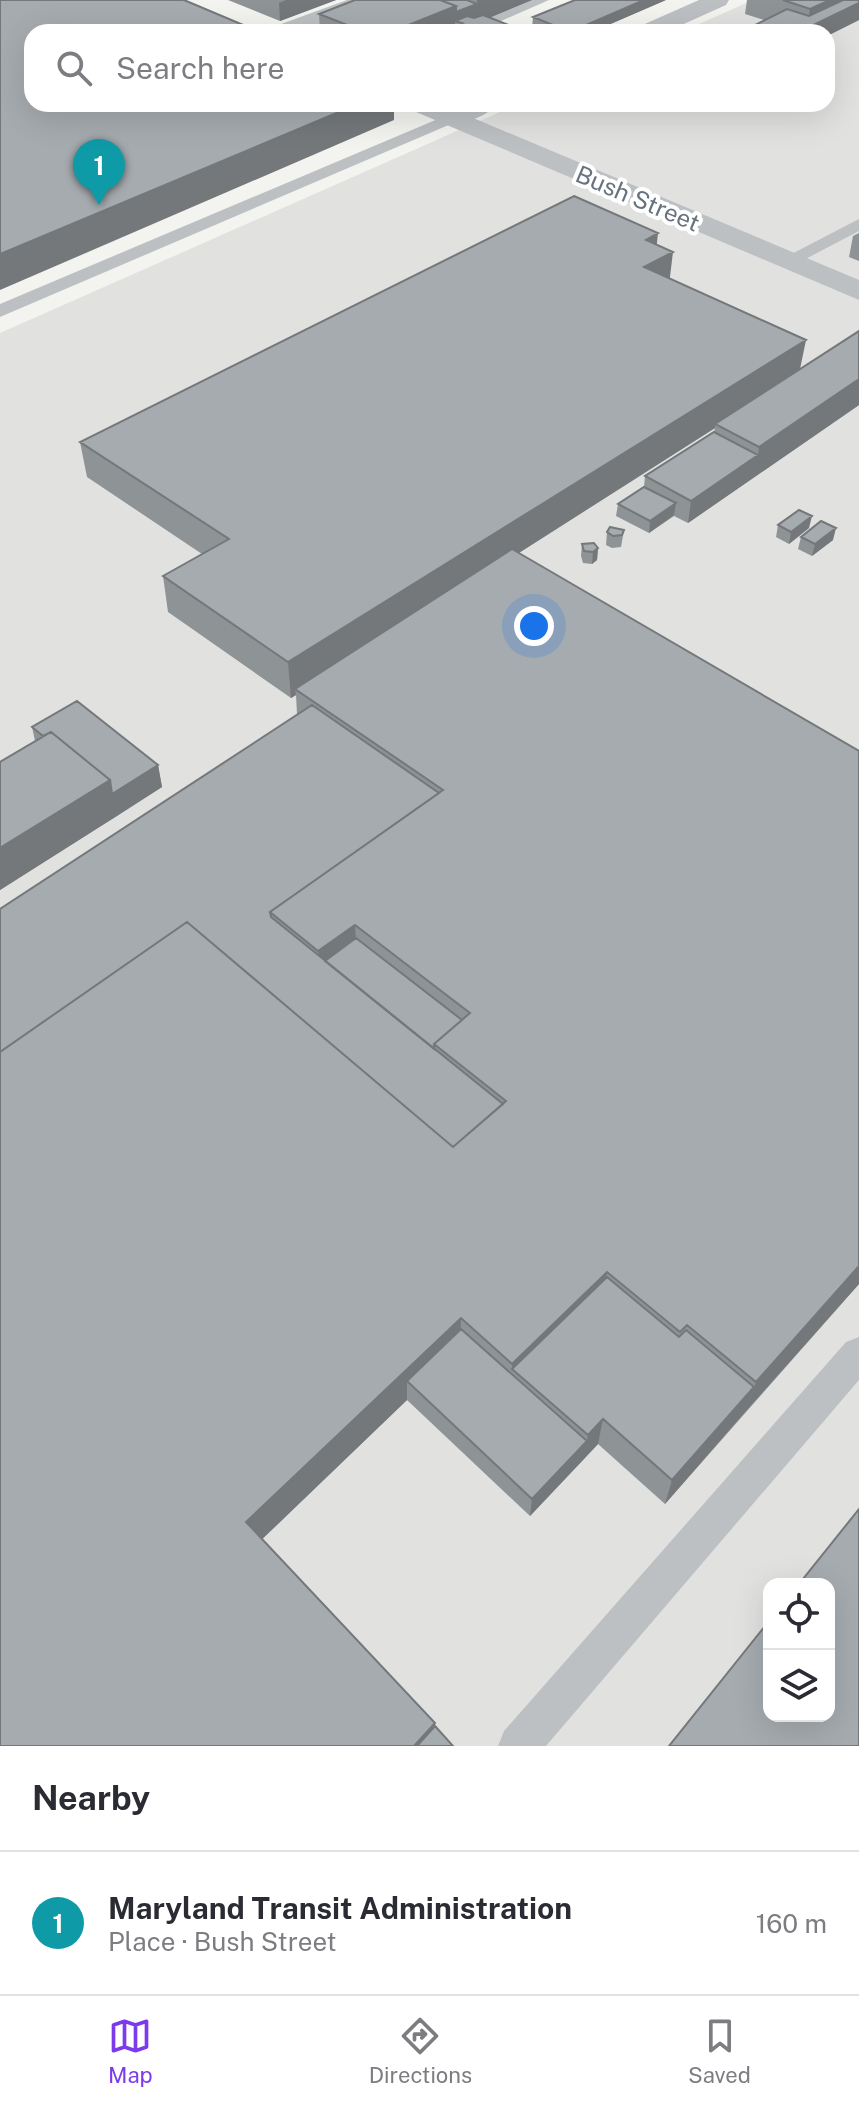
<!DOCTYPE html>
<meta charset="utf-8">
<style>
:root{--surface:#fff;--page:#f7f7f7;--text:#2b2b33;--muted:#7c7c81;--line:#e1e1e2;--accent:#7c3aed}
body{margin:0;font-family:"Public Sans",sans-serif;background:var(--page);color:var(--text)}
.controls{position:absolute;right:24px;bottom:24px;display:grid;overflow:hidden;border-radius:16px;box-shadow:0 8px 32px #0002}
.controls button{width:72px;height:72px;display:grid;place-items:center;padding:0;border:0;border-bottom:2px solid var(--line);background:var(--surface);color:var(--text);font:40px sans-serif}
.you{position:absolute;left:534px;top:626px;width:28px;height:28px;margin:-20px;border:6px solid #fff;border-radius:50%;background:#1a73e8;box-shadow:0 0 0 12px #1a73e833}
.badge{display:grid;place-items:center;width:52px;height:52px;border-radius:50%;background:var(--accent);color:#fff;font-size:26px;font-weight:700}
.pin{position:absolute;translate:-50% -66px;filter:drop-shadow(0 2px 4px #0008)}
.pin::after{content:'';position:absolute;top:42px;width:28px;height:24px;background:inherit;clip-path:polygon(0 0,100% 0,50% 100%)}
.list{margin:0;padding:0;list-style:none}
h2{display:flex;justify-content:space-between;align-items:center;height:104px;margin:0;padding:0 32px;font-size:34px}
h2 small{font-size:26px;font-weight:400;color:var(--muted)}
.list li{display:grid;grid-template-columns:52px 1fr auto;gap:24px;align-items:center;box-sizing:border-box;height:144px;padding:0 32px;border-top:2px solid var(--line)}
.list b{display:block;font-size:30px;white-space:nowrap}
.list p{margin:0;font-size:26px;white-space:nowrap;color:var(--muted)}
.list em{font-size:26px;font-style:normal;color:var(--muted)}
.icon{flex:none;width:44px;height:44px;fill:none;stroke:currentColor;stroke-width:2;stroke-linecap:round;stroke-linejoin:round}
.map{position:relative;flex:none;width:859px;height:1746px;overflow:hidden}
.search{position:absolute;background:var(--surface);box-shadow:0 8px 32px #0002;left:24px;right:24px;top:24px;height:88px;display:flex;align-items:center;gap:20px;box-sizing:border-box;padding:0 28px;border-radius:24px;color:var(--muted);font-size:30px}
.sheet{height:248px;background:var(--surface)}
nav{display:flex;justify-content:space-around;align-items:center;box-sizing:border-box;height:112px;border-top:2px solid var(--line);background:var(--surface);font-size:22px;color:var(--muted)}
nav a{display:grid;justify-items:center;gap:4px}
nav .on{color:var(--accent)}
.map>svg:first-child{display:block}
.built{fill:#e1e2e0;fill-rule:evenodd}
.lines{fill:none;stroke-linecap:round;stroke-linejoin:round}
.service{fill:#bdc0c3;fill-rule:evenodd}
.minor{fill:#bdc0c3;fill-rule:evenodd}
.tertiary{fill:#bdc0c3;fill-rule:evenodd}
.wall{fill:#8e9396}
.shaded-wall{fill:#74787a}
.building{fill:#a5abaf;stroke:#74787a;stroke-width:2}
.labels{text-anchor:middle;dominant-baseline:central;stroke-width:8;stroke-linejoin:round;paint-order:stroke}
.far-street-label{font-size:24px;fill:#66727d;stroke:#fff}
</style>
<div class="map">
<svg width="859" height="1746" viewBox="0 0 859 1746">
<rect width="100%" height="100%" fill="#f3f3f0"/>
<path class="built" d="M 753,0 L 859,0 L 859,1746 L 0,1746 L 0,333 L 518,104 L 827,104 L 827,32 L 681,32 ZM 769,1584 L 829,1584 L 829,1716 L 769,1716 Z"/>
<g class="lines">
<path class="service" d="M 529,0 L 549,0 L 476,32 L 455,32 Z
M 452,113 L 460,118 L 458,121 L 0,317 L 0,304 Z
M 859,219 L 859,231 L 794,265 L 787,267 L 778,261 Z
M 859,1337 L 859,1380 L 546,1746 L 498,1746 L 504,1731 L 846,1342 Z"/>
<path class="minor" d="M 347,0 L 379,0 L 376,5 L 303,32 L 269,32 L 273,27 Z
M 699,0 L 729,0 L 726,5 L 666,32 L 634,32 L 638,27 Z
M 463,104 L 497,104 C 487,117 458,127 443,123 L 439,118 L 443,113 Z"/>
<path class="tertiary" d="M 405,104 L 440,104 L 859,280 L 859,300 L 409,109 Z"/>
</g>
<path class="wall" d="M 228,0 L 336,0 L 280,21 Z
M 355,0 L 532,0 L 490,17 L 519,32 L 320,32 L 319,14 Z
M 666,0 L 592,32 L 544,32 L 532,28 L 533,17 Z
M 747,0 L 859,0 L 859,20 L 827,36 L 827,32 L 756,32 L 757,24 L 764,20 L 745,14 Z
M 859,233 L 859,261 L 849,257 L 853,236 Z
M 657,245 L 670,278 L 800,369 L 859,331 L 859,405 L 688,523 L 674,516 L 649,533 L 616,516 L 618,504 L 644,487 L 645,476 L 714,432 L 715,428 L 519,553 L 859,1284 L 665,1504 L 598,1444 L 530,1516 L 407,1400 L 262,1539 L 435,1723 L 435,1726 L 0,1746 L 297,714 L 296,695 L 291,698 L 168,612 L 163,576 L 202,554 L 87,477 L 80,442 Z
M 778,525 L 809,528 L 789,544 L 776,537 Z
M 624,530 L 621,547 L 612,548 L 606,545 L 607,532 Z
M 801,537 L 833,540 L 812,556 L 798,549 Z
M 582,544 L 598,548 L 597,560 L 592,564 L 583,563 L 581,556 Z
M 32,727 L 158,765 L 162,787 L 0,890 L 0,762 L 35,741 Z"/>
<path class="shaded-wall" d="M 286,0 L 336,0 L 280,21 L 279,3 Z
M 477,0 L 532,0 L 477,23 Z
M 644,0 L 666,0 L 592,32 L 570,32 Z
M 830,0 L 859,0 L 859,20 L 827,36 L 827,32 L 799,32 L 807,28 L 810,9 Z
M 477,4 L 477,23 L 462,23 L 455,21 L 455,32 L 391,32 L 456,6 Z
M 358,104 L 394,104 L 394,120 L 0,290 L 0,254 Z
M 658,233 L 655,261 L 673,252 L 669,285 L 641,301 L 646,240 Z
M 806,340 L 799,374 L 715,424 L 715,428 L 300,692 L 295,689 L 296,695 L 291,698 L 288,662 Z
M 859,379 L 859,405 L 688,523 L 691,501 L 758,455 L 759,447 Z
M 676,503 L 674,515 L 649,533 L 650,521 Z
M 812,516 L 809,528 L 789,544 L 791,532 Z
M 836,528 L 833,540 L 812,556 L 815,544 Z
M 598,548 L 597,560 L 592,564 L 593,552 Z
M 158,765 L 162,787 L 117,816 L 112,794 Z
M 110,780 L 117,816 L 0,890 L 0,848 Z
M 355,925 L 357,960 L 319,964 L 318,951 Z
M 859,1266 L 859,1284 L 745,1412 L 756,1382 Z
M 607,1272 L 602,1304 L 512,1369 L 512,1364 Z
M 461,1318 L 460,1349 L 407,1381 L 407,1400 L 252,1549 L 246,1522 Z
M 754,1387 L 745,1412 L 665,1504 L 672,1480 Z
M 603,1419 L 598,1444 L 584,1459 L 588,1435 Z
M 587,1441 L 584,1459 L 530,1516 L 532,1499 Z
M 435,1723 L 435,1745 L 434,1746 L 414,1746 Z"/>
<path class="building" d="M 0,0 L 184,0 L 260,32 L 32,32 L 32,104 L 358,104 L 0,254 Z
M 355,0 L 440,0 L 456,6 L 391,32 L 365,32 L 319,14 Z
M 440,0 L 467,0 L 477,4 L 456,12 L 456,6 Z
M 575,0 L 644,0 L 570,32 L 533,17 Z
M 783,0 L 830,0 L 810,9 Z
M 843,0 L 859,0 L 859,3 L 799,32 L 781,32 L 757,24 L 787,9 L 809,16 Z
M 483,15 L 519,29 L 511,32 L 437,32 L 462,23 L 455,21 L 467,16 L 474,18 Z
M 574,196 L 658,233 L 646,240 L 673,252 L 644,267 L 806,340 L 288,662 L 163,576 L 229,539 L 80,442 Z
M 859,331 L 859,379 L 759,447 L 715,424 Z
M 714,432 L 758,455 L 691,501 L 645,476 Z
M 644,487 L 676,503 L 650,521 L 618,504 Z
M 799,510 L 812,516 L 791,532 L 778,525 Z
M 821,521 L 836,528 L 815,544 L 801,537 Z
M 610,527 L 624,530 L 622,535 L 613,536 L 607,532 Z
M 594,543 L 598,548 L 593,552 L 584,551 L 582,544 Z
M 512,549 L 859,751 L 859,1266 L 756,1382 L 687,1325 L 680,1332 L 607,1272 L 512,1364 L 461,1318 L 246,1522 L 435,1723 L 414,1746 L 0,1746 L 0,1052 L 187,922 L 453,1147 L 506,1101 L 434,1044 L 470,1013 L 355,925 L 318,951 L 270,912 L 443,790 L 295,689 Z
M 77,701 L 158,765 L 112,794 L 110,780 L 51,732 L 43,736 L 32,727 Z
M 312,705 L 439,793 L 270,912 L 271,917 L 503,1104 L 453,1147 L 187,922 L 0,1052 L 0,909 Z
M 51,732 L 110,780 L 0,848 L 0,762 Z
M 356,938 L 462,1020 L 434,1044 L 434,1049 L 325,961 Z
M 607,1277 L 679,1337 L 686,1330 L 754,1387 L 672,1480 L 603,1419 L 588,1435 L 512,1369 Z
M 461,1329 L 587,1441 L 532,1499 L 407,1381 Z
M 859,1509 L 859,1746 L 669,1746 L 769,1621 L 769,1716 L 829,1716 L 829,1584 L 799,1584 Z
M 435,1726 L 453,1746 L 417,1746 Z"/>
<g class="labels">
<g class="far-street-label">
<text transform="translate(638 198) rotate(23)">Bush Street</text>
</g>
</g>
</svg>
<div class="controls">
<button><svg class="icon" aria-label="locate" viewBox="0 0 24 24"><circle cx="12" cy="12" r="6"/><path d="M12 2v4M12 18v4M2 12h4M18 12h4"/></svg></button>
<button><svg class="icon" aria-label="layers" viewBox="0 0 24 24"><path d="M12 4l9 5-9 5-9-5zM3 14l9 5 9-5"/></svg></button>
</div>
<div class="you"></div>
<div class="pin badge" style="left:99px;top:205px;background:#0f9aa8">1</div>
<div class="search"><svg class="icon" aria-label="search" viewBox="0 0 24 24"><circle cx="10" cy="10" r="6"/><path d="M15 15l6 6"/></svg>Search here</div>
</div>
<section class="sheet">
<h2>Nearby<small></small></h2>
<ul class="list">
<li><span class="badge" style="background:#0f9aa8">1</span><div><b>Maryland Transit Administration</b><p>Place · Bush Street</p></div><em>160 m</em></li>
</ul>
</section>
<nav>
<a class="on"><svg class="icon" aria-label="map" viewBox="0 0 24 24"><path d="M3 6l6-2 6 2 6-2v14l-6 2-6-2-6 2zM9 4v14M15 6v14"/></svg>Map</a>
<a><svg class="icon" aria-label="directions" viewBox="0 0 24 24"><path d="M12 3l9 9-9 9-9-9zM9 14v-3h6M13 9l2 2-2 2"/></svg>Directions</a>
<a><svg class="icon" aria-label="saved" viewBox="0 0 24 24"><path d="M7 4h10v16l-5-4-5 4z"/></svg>Saved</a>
</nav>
